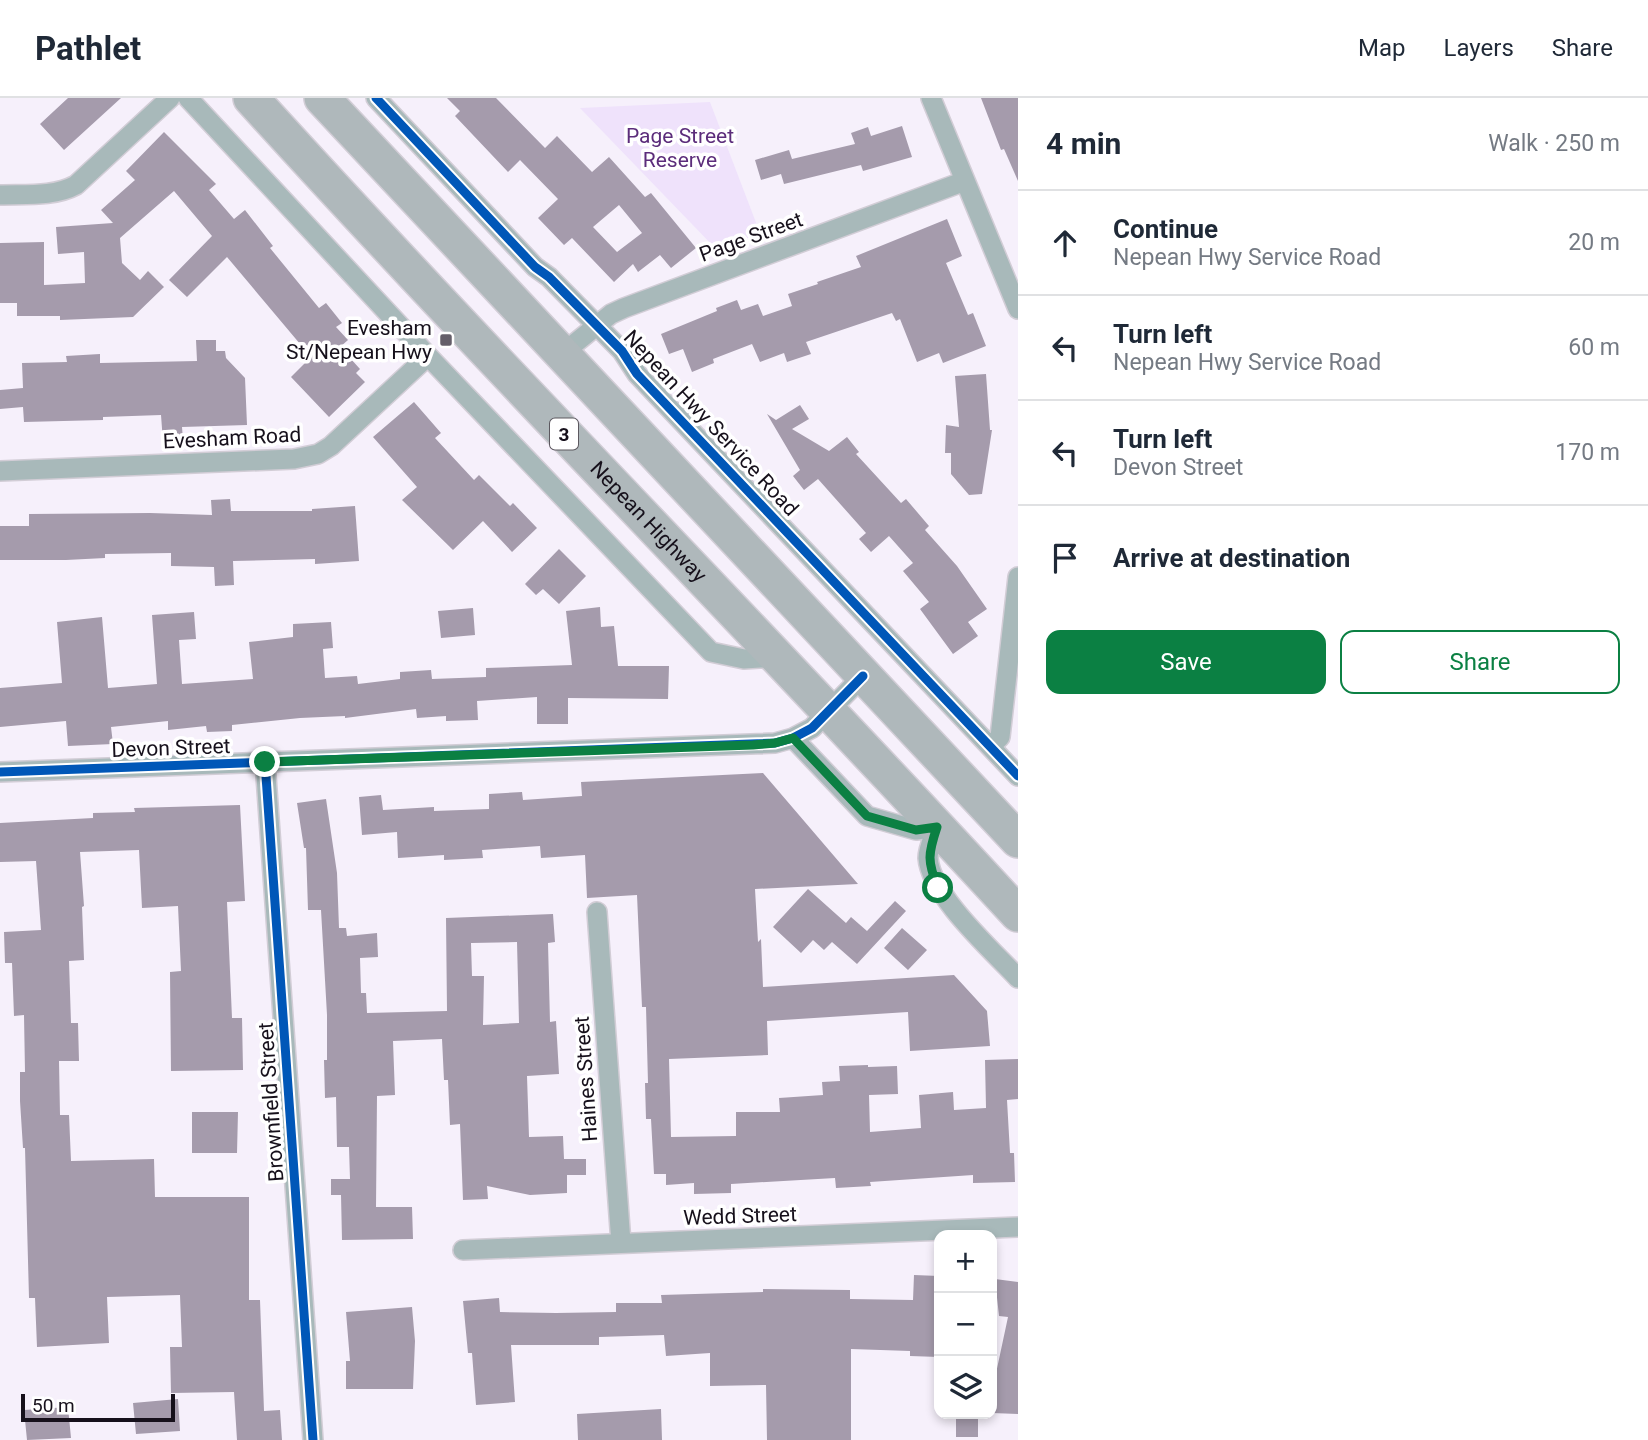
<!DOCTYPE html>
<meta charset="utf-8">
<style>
:root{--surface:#fff;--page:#f6f6f7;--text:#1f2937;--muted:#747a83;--line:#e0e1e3;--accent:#0b8043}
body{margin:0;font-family:Roboto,sans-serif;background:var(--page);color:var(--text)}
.controls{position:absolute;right:21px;bottom:21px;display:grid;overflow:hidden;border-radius:14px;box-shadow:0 4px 10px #0003}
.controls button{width:63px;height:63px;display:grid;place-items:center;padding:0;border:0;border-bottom:2px solid var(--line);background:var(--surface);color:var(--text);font:35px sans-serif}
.scale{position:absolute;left:21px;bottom:18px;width:154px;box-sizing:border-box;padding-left:7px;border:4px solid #16101b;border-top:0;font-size:19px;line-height:24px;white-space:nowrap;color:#16101b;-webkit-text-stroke:5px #fff;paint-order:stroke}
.stop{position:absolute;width:21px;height:21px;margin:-16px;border:5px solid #0b8043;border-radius:50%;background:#fff}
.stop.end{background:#0b8043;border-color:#fff;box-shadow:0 2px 7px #0008}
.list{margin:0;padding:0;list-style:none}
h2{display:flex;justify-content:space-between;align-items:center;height:91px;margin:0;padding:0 28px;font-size:30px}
h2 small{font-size:23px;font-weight:400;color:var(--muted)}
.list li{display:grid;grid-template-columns:46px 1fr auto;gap:21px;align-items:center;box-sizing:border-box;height:105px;padding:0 28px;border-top:2px solid var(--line)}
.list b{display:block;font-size:26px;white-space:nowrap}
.list p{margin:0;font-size:23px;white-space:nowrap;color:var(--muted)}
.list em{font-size:23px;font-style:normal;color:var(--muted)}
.actions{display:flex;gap:14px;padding:21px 28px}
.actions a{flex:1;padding:16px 0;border:2px solid var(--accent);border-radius:14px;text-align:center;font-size:24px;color:var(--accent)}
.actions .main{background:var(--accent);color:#fff}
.icon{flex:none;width:38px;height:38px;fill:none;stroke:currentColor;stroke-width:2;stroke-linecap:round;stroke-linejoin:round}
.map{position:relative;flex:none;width:1018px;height:1342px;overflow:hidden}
header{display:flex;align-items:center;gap:42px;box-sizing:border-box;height:98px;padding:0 35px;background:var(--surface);border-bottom:2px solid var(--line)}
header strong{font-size:33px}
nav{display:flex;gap:38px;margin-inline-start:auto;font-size:24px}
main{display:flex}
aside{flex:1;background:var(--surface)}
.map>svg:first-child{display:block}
.green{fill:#efe2fb}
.building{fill:#a59bac;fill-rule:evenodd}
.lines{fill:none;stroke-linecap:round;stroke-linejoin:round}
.street-casing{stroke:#d2cdd6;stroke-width:22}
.highway-casing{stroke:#d2cdd6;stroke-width:38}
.street{stroke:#a8b9ba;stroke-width:19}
.highway{stroke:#afb8bb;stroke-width:35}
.cycleway-casing{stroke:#fff;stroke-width:13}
.cycleway{stroke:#0057b8;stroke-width:9}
.route{stroke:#0b8043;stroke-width:9}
.poi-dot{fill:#645e69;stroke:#fff;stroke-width:2.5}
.labels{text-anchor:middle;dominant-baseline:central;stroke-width:7;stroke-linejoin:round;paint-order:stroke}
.shield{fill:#fff;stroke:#5c585f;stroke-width:2}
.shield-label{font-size:19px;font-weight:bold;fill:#16101b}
.park-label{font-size:21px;fill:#5c2d7b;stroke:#fff}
.street-label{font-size:21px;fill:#16101b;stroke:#fff}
.poi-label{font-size:21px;fill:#16101b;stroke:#fff;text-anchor:end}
</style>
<header>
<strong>Pathlet</strong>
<nav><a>Map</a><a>Layers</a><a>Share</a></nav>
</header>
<main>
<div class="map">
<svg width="1018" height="1342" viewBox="0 0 1018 1342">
<rect width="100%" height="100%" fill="#f6f0fb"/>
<path class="green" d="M 710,4 L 760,135 L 717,152 L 580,10 Z"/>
<path class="building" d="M 68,0 L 121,0 L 64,52 L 40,26 Z
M 447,0 L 496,0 L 545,50 L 557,38 L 592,74 L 609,59 L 645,99 L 651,95 L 696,150 L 671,170 L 660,157 L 638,174 L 633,166 L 614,184 L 572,140 L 564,147 L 538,120 L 558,101 L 520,62 L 508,74 L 455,18 L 460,13 ZM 619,107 L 642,135 L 617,154 L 593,129 Z
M 981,0 L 1018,0 L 1018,83 L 1004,51 L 1001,52 Z
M 902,28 L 912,59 L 863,73 L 861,67 L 784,86 L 781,76 L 761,82 L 755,62 L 789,52 L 792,61 L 855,46 L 851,35 L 868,29 L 871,38 Z
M 164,34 L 216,86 L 209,92 L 234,121 L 245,112 L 273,148 L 270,150 L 319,210 L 326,205 L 342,225 L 336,229 L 348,242 L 340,249 L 360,271 L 356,275 L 365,284 L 329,319 L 291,279 L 311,259 L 227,159 L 187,199 L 169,182 L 212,138 L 174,93 L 120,140 L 122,165 L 140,182 L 148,173 L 164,189 L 133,219 L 60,222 L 60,218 L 17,218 L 17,205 L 0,205 L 0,145 L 44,144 L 44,187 L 85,185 L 84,154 L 58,156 L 56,129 L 113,125 L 101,112 L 135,82 L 126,73 Z
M 947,121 L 962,158 L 946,165 L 968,217 L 973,215 L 986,248 L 943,265 L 939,255 L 917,264 L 900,221 L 896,223 L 892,215 L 806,244 L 811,256 L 787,264 L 784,255 L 760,264 L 752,246 L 713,261 L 714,265 L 692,274 L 683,251 L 669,256 L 661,236 L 717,213 L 716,210 L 737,202 L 741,212 L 758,206 L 763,218 L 792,208 L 788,196 L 818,186 L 817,184 L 861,169 L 856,158 Z
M 196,242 L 216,242 L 216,253 L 225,253 L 226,260 L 245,280 L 247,327 L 182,329 L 183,342 L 163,344 L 161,317 L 103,319 L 103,322 L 24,324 L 23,309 L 0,311 L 0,292 L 23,290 L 22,265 L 67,264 L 66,258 L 100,256 L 100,265 L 197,263 Z
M 986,276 L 990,332 L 992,332 L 982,396 L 969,397 L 951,376 L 951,355 L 945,355 L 946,327 L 959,329 L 955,278 Z
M 414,304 L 441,335 L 435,340 L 474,382 L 479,377 L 510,408 L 513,405 L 537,430 L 512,454 L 483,423 L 453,452 L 402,402 L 417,389 L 373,339 Z
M 800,307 L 809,321 L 792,331 L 829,353 L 847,339 L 859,354 L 856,356 L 901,405 L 906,401 L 929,428 L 925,432 L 957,468 L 987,511 L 968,524 L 978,538 L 953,556 L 920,511 L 929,504 L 903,473 L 913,465 L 889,438 L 871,454 L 859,441 L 866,435 L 818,381 L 804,392 L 793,378 L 800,372 L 767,316 L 776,322 Z
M 230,401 L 231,413 L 312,413 L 312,411 L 355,408 L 359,463 L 315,466 L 315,461 L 233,463 L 234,487 L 215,488 L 214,469 L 171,468 L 171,455 L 105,456 L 105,460 L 66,462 L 0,462 L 0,428 L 29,428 L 29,416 L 150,415 L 212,417 L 211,402 Z
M 559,451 L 586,478 L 559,506 L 543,491 L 536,497 L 525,486 Z
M 600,509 L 601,529 L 614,528 L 618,568 L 669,568 L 668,601 L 568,600 L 568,626 L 537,626 L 537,599 L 477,603 L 478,622 L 446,623 L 446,618 L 417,620 L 416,611 L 345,620 L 345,618 L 300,620 L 232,627 L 232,633 L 207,634 L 206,628 L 168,632 L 168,623 L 111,629 L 113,646 L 68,648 L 66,623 L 0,629 L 0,590 L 62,585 L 57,524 L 102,519 L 108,590 L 157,586 L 152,517 L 194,514 L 196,541 L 179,542 L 182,586 L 253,581 L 249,544 L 293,539 L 293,526 L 331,524 L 333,550 L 323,551 L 325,580 L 357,578 L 358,586 L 400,581 L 400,574 L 431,572 L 432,581 L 486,579 L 486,570 L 572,567 L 566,513 Z
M 473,510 L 475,537 L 441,540 L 438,513 Z
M 763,675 L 858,786 L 755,791 L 758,844 L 761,841 L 763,889 L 954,877 L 987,913 L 990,948 L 910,953 L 908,914 L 767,923 L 768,957 L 669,961 L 671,1039 L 736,1038 L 736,1014 L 780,1014 L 779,1000 L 823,997 L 822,984 L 840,983 L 839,968 L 868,967 L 868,969 L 897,968 L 898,996 L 869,997 L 870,1034 L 921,1030 L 919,997 L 953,994 L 954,1012 L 986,1010 L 985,962 L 1018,961 L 1018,1001 L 1007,1002 L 1010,1055 L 1014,1055 L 1015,1084 L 973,1085 L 973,1077 L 870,1084 L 871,1088 L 836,1090 L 835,1080 L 731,1086 L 731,1095 L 694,1096 L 694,1085 L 666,1087 L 666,1076 L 654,1076 L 651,1021 L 646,1021 L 645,985 L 648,985 L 646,909 L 642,909 L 637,797 L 587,800 L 585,757 L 541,760 L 540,748 L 482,752 L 483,760 L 444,762 L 444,757 L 398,760 L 397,734 L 362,737 L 359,699 L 381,697 L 383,712 L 434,709 L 434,713 L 489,711 L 489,696 L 522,694 L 523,702 L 582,698 L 581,684 Z
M 326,701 L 337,775 L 339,830 L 346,830 L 347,838 L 377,835 L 378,859 L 360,860 L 361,895 L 366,895 L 367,915 L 447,913 L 446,820 L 553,816 L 555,844 L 548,845 L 550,924 L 556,923 L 559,976 L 527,978 L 529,1039 L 563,1038 L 564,1061 L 586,1061 L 586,1077 L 567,1077 L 567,1095 L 530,1097 L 487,1088 L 488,1101 L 463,1102 L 460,1026 L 450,1027 L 448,982 L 444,982 L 442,941 L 393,943 L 395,997 L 377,998 L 376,1109 L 412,1109 L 413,1141 L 342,1142 L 341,1097 L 331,1097 L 331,1081 L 350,1081 L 349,1049 L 337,1049 L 336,999 L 325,1000 L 324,962 L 327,962 L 327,917 L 321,812 L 308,812 L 306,750 L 304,750 L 297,705 ZM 517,844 L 519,925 L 483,927 L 484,878 L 472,878 L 471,845 Z
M 240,707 L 245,803 L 227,804 L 232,920 L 242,920 L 243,972 L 171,973 L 170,874 L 181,873 L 178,808 L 142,810 L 139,752 L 80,754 L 84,808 L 82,809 L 84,862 L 69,863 L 71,925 L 78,925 L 79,963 L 59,963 L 60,1017 L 69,1017 L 71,1063 L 154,1061 L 155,1099 L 249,1099 L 249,1202 L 260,1202 L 264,1313 L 280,1312 L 282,1342 L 237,1342 L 234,1294 L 171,1295 L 170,1249 L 182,1249 L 180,1197 L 107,1199 L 109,1245 L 37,1249 L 35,1200 L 29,1200 L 25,1050 L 23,1050 L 20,1003 L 20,974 L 25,974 L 24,917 L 14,918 L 12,865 L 5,865 L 4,834 L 41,832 L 36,763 L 0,764 L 0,725 L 93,720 L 93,715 L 135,714 L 134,710 Z
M 808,791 L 846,825 L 851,819 L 867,833 L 895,803 L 906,813 L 857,866 L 832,844 L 824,852 L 813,842 L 801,855 L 773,829 Z
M 902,830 L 927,852 L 908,872 L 884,850 Z
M 192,1014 L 238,1014 L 237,1055 L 192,1055 Z
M 914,1177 L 939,1178 L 939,1259 L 910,1258 L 910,1253 L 851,1251 L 851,1342 L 767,1342 L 766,1287 L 710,1288 L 710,1255 L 666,1258 L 664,1237 L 599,1239 L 599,1247 L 511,1247 L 515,1304 L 476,1307 L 472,1255 L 468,1255 L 463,1203 L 499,1200 L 500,1214 L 556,1215 L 616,1214 L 616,1205 L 662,1205 L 661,1197 L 763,1194 L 763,1191 L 850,1192 L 850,1201 L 913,1202 Z
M 995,1181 L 1018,1184 L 1018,1316 L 992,1315 L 992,1294 L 1008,1219 L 999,1218 Z
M 412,1209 L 415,1243 L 413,1291 L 346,1291 L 346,1263 L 350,1263 L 346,1214 Z
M 178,1301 L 180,1333 L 136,1336 L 133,1305 Z
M 68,1309 L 71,1340 L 27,1342 L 24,1312 Z
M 661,1311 L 662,1342 L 578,1342 L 577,1316 Z
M 956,1316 L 978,1316 L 978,1339 L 956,1339 Z"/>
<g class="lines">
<g class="street-casing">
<path id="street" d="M 188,0 L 428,258 L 711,554 L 744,561 L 775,559
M 376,0 L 535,169 L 549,179 L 622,253 L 637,276 L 1018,678
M 931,0 L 1018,211
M 0,97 C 25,96 54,99 76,87 L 170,0
M 563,255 L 611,216 L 624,210 L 965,83
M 0,373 L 294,361 L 318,356 L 331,348 L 428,258
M 793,640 L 867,718 L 916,732 L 937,729 C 934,739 928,750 928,760 C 931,798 992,852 1018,880
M 991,648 L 1000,639 L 1018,479
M 265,664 L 313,1342
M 0,674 L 775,645 L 793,640 L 812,630 L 863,578
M 597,814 L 621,1145
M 463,1152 L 1018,1129"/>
</g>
<g class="highway-casing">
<g id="highway">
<path id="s1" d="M 251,0 C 502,276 765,541 1018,816"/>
<path d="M 322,0 L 1018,742"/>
</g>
</g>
<use href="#street" class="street"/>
<use href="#highway" class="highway"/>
<g class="cycleway-casing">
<path id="cycleway" d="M 376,0 L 535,169 L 549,179 L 622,253 L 637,276 L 1018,678
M 265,664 L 313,1342
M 0,674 L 775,645 L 793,640 L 812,630 L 863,578"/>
</g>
<use href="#cycleway" class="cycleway"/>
</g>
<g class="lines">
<path class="route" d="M 265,664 L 753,647 L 775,645 L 793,640 L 867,718 L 916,732 L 937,729 C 928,756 927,763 938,790"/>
</g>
<rect class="poi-dot" x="439" y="235" width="14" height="14" rx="3.5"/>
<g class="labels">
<rect class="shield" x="550" y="320.5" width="28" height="31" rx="5"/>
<g class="shield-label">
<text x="564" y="336">3</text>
</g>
<g class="park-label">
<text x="680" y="38">Page Street<tspan x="680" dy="24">Reserve</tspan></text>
</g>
<g class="street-label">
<text transform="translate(751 139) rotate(-20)">Page Street</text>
<text transform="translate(711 325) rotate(47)">Nepean Hwy Service Road</text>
<text transform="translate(232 340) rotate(-3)">Evesham Road</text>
<text stroke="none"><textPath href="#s1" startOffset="581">Nepean Highway</textPath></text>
<text transform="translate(171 650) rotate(-2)">Devon Street</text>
<text transform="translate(586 981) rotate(-94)">Haines Street</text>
<text transform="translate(271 1004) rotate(-94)">Brownfield Street</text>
<text transform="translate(740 1118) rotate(-2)">Wedd Street</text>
</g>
<g class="poi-label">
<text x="432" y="230">Evesham<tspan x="432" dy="24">St/Nepean Hwy</tspan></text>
</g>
</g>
</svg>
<div class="controls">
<button>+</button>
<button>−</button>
<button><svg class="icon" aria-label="layers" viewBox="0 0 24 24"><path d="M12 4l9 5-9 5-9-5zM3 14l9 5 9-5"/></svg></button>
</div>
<div class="scale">50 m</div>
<div class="stop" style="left:938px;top:790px"></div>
<div class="stop end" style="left:265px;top:664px"></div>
</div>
<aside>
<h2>4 min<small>Walk · 250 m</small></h2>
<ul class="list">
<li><svg class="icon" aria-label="ahead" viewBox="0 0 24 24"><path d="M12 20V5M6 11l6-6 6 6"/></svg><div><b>Continue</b><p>Nepean Hwy Service Road</p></div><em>20 m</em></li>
<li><svg class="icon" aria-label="left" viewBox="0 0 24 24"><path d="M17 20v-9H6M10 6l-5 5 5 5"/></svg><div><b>Turn left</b><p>Nepean Hwy Service Road</p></div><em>60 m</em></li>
<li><svg class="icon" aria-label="left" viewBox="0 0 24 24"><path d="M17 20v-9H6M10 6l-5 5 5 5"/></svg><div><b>Turn left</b><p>Devon Street</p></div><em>170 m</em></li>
<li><svg class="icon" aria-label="arrive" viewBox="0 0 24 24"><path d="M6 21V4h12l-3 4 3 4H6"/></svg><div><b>Arrive at destination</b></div></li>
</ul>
<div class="actions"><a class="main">Save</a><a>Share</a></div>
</aside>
</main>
